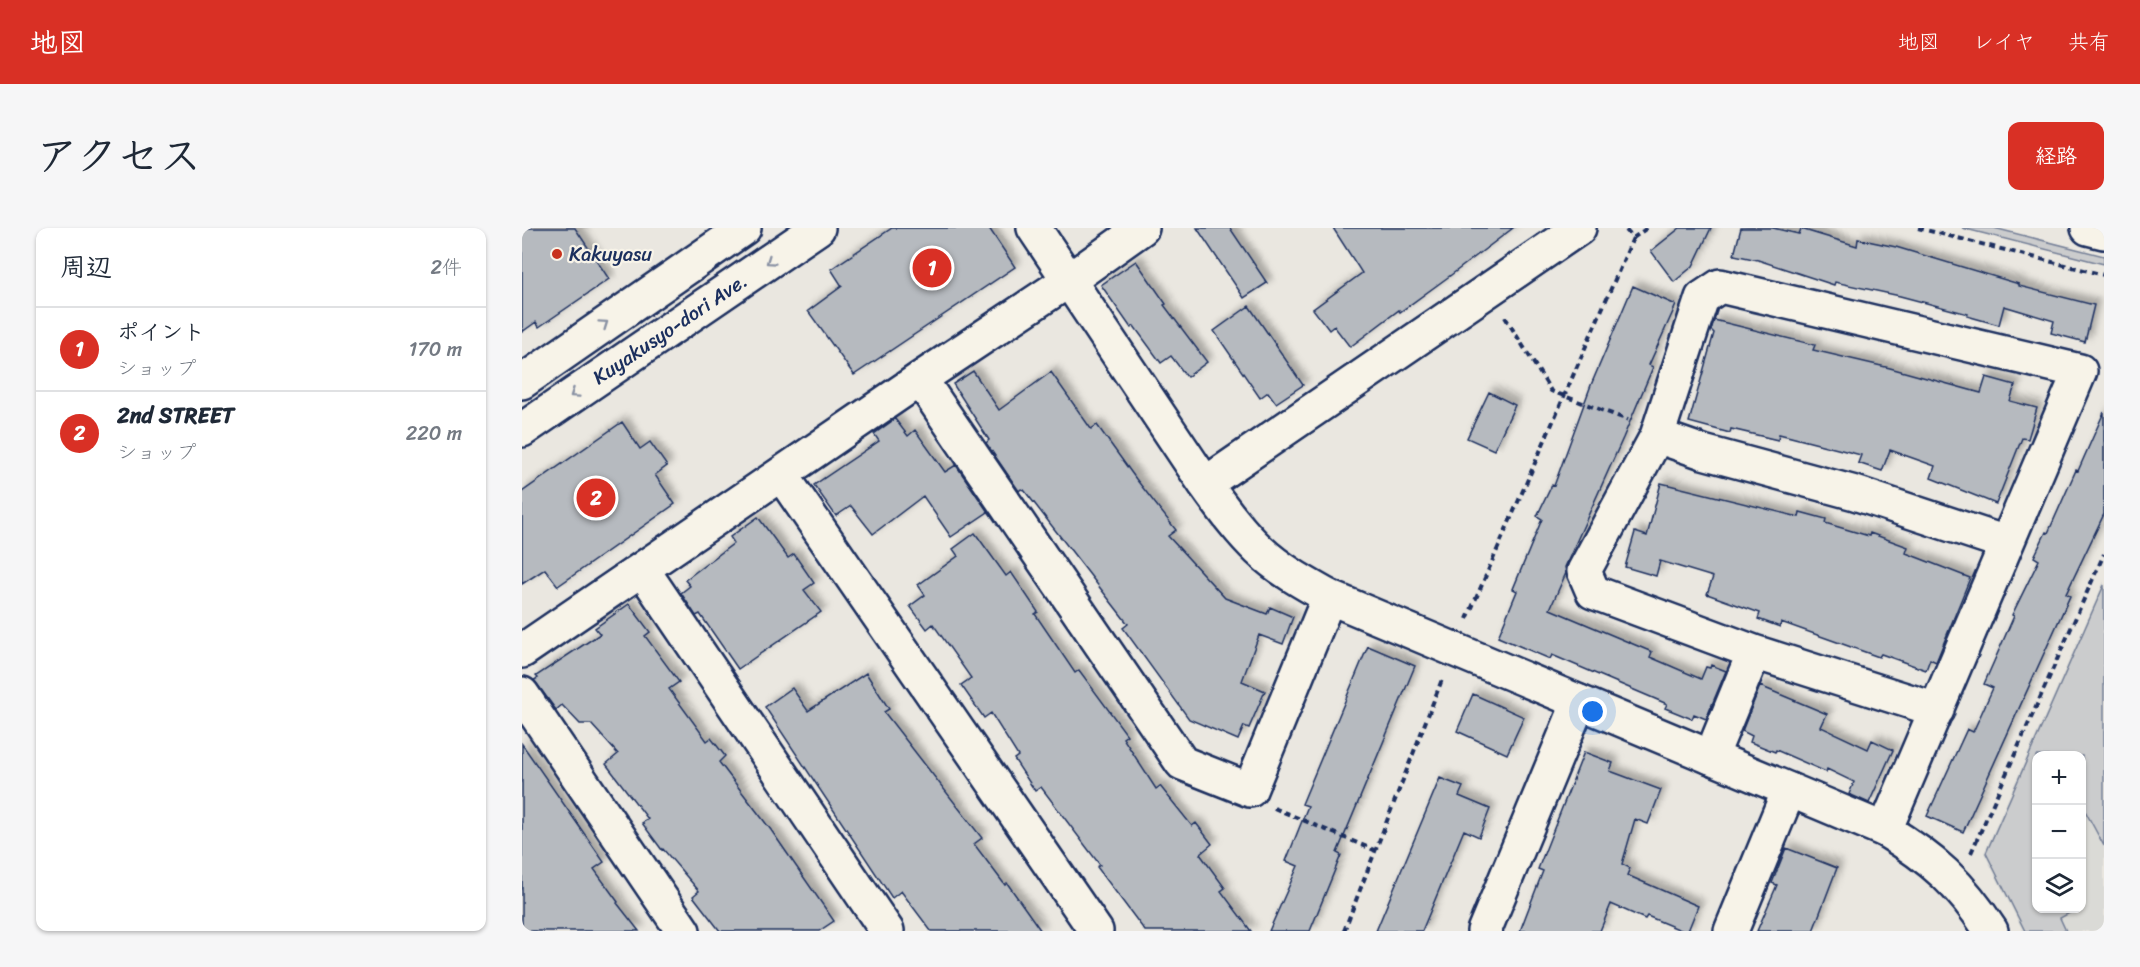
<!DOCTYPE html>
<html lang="ja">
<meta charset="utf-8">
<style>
:root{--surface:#fff;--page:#f6f6f7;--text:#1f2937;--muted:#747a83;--line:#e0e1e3;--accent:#d93025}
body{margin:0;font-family:Sriracha,"Klee One",sans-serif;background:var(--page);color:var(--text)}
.controls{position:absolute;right:18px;bottom:18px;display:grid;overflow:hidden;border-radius:12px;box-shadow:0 2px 4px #0004}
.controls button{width:54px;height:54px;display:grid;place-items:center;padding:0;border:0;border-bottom:2px solid var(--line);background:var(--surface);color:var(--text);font:30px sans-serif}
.you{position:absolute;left:1071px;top:484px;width:21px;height:21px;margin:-15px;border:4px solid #fff;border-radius:50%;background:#1a73e8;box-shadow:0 0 0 9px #1a73e833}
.badge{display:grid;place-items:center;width:39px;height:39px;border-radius:50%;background:var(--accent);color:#fff;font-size:20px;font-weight:700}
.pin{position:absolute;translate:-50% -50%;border:3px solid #fff;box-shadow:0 2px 6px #0006}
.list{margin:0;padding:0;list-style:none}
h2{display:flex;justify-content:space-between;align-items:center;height:78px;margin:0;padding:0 24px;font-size:26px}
h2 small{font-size:20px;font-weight:400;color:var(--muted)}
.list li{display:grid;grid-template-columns:39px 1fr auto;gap:18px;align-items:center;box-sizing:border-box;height:84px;padding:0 24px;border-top:2px solid var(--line)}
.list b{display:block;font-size:22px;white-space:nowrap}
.list p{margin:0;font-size:20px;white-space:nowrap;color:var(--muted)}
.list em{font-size:20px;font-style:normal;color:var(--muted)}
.icon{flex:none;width:33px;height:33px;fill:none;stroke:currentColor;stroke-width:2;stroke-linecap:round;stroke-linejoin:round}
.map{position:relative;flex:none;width:1582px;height:703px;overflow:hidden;border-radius:12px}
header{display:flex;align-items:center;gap:36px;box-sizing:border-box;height:84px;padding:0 30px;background:var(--accent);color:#fff}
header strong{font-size:28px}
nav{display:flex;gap:33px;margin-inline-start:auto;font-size:21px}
.intro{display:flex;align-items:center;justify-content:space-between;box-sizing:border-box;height:144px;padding:0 36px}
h1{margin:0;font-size:42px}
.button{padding:15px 27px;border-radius:12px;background:var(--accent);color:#fff;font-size:21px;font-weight:700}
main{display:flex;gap:36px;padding:0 36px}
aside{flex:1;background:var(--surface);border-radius:12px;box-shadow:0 2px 4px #0004}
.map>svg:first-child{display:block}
.built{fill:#dadad6;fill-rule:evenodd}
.green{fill:#cbcccd;stroke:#737e96;stroke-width:1.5}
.building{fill:#b6babf;stroke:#1b2f5e;stroke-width:1.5;filter:url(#shadow)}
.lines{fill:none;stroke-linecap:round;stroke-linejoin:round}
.street-casing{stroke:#1b2f5e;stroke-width:38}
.secondary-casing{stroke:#1b2f5e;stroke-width:38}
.path{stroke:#1b2f5e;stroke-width:4;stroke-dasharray:6 4.5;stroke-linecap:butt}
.street{stroke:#f7f3e8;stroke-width:33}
.secondary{stroke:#f7f3e8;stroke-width:33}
.oneway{stroke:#8991a3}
.poi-dot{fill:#c8321e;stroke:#f7f3e8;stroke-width:2}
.labels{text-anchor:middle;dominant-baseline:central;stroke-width:4.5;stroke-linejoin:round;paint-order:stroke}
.poi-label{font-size:20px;fill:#1b2f5e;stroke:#f7f3e8;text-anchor:start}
.street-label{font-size:20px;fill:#1b2f5e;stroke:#f7f3e8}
</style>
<header>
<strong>地図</strong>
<nav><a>地図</a><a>レイヤ</a><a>共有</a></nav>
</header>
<div class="intro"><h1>アクセス</h1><a class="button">経路</a></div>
<main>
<aside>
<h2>周辺<small>2件</small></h2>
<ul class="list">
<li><span class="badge">1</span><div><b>ポイント</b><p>ショップ</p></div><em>170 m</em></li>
<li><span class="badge">2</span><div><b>2nd STREET</b><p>ショップ</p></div><em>220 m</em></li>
</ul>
</aside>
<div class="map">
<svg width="1582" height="703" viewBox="0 0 1582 703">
<defs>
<filter id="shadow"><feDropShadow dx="5.5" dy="-5.5" stdDeviation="3" flood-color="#0004"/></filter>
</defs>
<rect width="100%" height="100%" fill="#eae7e0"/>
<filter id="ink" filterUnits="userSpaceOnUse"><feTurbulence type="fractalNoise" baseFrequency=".0167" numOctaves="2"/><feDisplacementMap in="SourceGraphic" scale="12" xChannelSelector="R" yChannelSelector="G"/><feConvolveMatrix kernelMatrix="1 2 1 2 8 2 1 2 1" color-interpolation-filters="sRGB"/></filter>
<g filter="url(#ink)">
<path class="built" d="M 1582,353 L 1582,703 L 1501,703 L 1462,625 ZM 1514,528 L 1560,528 L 1560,680 L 1514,680 Z"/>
<path class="green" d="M 1440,0 L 1472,0 L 1582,28 L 1582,36 Z
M 1582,357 L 1582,618 L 1560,577 L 1560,528 L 1514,528 L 1514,680 L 1555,681 L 1538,690 L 1544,703 L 1503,703 L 1464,625 Z"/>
<path class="building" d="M 0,0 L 53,0 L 87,51 L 17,99 L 14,94 L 0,104 Z
M 370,0 L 467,0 L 493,39 L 332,147 L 286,83 L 320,58 L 309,41 Z
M 675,0 L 708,0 L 745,55 L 722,70 Z
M 811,0 L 991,0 L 929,47 L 878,84 L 877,82 L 828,119 L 812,98 L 807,102 L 791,81 L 840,45 Z
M 1158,0 L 1189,0 L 1171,38 L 1152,54 L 1129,23 Z
M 1219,0 L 1251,0 L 1277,6 L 1279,1 L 1335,18 L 1336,11 L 1374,19 L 1497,56 L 1497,58 L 1572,77 L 1563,114 L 1529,105 L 1532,93 L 1482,78 L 1477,97 L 1445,88 L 1446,86 L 1378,68 L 1313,54 L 1312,57 L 1236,32 L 1212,27 Z
M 614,33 L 644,76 L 642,77 L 685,134 L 665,149 L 649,128 L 639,135 L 612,98 L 609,100 L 579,57 Z
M 1111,58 L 1154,77 L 1127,137 L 1131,139 L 1101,210 L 1043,339 L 1044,345 L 1028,381 L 1130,424 L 1128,429 L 1179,451 L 1184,439 L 1188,440 L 1189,437 L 1204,443 L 1184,491 L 1172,486 L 1170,491 L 1143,480 L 1145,476 L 1030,427 L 1028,431 L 976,409 L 995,363 L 991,361 L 1020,291 L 1015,288 L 1030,257 L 1032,258 L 1069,157 Z
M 727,78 L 781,157 L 754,175 L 746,164 L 738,170 L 692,103 Z
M 1192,92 L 1293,117 L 1291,122 L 1368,140 L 1459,165 L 1464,149 L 1493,157 L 1488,173 L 1515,180 L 1506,211 L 1500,210 L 1474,276 L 1409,250 L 1413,238 L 1368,222 L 1360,243 L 1336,235 L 1339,227 L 1257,206 L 1256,212 L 1209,201 L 1208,205 L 1167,194 L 1192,105 L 1189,102 Z
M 451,143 L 477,182 L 529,144 L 569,201 L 575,197 L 614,251 L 654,302 L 646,308 L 703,370 L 745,386 L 748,379 L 771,389 L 761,416 L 737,407 L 720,453 L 743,463 L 727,500 L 722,498 L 716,512 L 667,491 L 601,400 L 606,396 L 502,262 L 499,261 L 497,263 L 464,215 L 467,212 L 431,156 Z
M 967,164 L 993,177 L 972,222 L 945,210 Z
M 1582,184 L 1582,286 L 1544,366 L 1548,368 L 1441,604 L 1405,588 L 1445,501 L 1451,504 L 1471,460 L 1462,456 L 1492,388 L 1490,387 L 1517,332 L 1512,329 L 1524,304 L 1526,305 L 1554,242 L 1556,243 Z
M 373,191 L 386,208 L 393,202 L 423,244 L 434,237 L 466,284 L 429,309 L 401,268 L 351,306 L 329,278 L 314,288 L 292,257 L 357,213 L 352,206 Z
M 100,194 L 118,221 L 128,214 L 145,238 L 133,247 L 153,276 L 36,358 L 23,341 L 0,356 L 0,264 Z
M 1139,255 L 1277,289 L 1278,284 L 1304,291 L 1303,295 L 1347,308 L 1348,305 L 1386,319 L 1384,325 L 1448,350 L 1414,434 L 1408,431 L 1404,442 L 1359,426 L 1357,429 L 1259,394 L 1258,399 L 1236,391 L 1238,385 L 1185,366 L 1191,349 L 1138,333 L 1134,348 L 1103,339 L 1113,304 L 1125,308 Z
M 236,289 L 266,330 L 272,326 L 292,355 L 282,362 L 299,384 L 216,441 L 178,386 L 174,388 L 159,365 L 168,358 L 163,352 L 212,315 L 208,309 Z
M 453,305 L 484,348 L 489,344 L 516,384 L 513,386 L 553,445 L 557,442 L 605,507 L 601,510 L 634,561 L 638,558 L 670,598 L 674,595 L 690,616 L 678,626 L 703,660 L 699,663 L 729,703 L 623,703 L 575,639 L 578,637 L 519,559 L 513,563 L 492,531 L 496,528 L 469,485 L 462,490 L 439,457 L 449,450 L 411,396 L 405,401 L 388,378 L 403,367 L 396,357 L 436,328 L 431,321 Z
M 107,376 L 128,404 L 123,408 L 157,454 L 147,461 L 185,513 L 189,510 L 203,528 L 197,534 L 249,602 L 312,693 L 297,703 L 198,703 L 171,668 L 177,663 L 141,621 L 140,622 L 120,595 L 126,591 L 84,536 L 96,526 L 69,496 L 58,496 L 40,477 L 34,482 L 12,452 L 16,450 L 14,448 L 78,406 L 73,400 Z
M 846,418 L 893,438 L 815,625 L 819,627 L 788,703 L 747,703 L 776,638 L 764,633 L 786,578 L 780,576 Z
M 344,445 L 367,481 L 362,484 L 460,610 L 452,616 L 483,657 L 485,655 L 519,703 L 409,703 L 379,663 L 370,670 L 243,479 L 270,460 L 286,483 Z
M 1238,458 L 1305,486 L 1299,499 L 1346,521 L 1350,512 L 1371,522 L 1347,575 L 1327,566 L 1332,554 L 1305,541 L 1304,544 L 1254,522 L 1253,524 L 1228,514 L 1230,508 L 1220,503 Z
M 951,466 L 1002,489 L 985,526 L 935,503 Z
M 0,516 L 82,634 L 72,641 L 96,674 L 95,675 L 117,703 L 0,703 Z
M 1062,524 L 1091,535 L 1088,543 L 1139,562 L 1126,596 L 1113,591 L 1100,636 L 1108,640 L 1105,647 L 1176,678 L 1166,703 L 1161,703 L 1125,688 L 1123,691 L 1089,676 L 1078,703 L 998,703 L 1021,643 L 1016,641 Z
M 918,550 L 941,559 L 937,568 L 968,581 L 957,609 L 942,602 L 900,703 L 854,703 Z
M 1264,620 L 1315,640 L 1291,703 L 1235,703 L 1255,657 L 1250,655 Z"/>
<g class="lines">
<g class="street-casing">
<path id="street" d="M 398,151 L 660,535 L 728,562 L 807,369
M 1135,208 L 1181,224 L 1333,265 L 1484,315
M 259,246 L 574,703
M 120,341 L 365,703
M 0,423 L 398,151 L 547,52 L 620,0
M 0,466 L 161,703
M 1189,529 L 1232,424
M 1363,602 C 1429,450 1492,296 1558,143 L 1198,58 L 1180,70 L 1135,208 L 1062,343 L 1071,364 L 1232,424 L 1415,482
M 962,703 L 1057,474
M 1209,703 L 1267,562"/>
</g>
<g class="secondary-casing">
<path id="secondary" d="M 512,0 L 683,256 C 700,279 716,302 737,322 C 757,341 782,355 807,369 L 1363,602 C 1411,631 1439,656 1469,703
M 1566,0 L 1582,4
M 0,154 L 222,0
M 0,202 L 296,0
M 683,256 L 1057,0"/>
</g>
<path class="path" d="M 1396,0 L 1582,47
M 1111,10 L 1125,0
M 983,89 L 1029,163 L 1106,192
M 945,391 L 1111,10 L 1102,0
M 752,580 L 852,622
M 1449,625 L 1582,326
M 822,703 L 921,449"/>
<use href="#street" class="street"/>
<use href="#secondary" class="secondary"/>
</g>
<defs><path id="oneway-chevron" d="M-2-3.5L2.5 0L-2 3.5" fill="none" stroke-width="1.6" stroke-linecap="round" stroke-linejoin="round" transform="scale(1.5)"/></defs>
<g class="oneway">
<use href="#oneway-chevron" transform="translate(248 33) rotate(145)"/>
<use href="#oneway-chevron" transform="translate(82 96) rotate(-35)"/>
<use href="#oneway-chevron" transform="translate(52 166) rotate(146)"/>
</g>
</g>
<circle class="poi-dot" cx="35" cy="26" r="6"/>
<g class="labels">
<g class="poi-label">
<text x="47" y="26">Kakuyasu</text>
</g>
<g class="street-label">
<text transform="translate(148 101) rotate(-34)">Kuyakusyo-dori Ave.</text>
</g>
</g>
</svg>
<div class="controls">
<button>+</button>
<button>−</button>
<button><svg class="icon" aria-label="layers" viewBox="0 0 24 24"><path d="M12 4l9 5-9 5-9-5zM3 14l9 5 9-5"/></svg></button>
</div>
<div class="you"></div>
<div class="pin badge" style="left:410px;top:40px">1</div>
<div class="pin badge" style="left:74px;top:270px">2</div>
</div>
</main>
